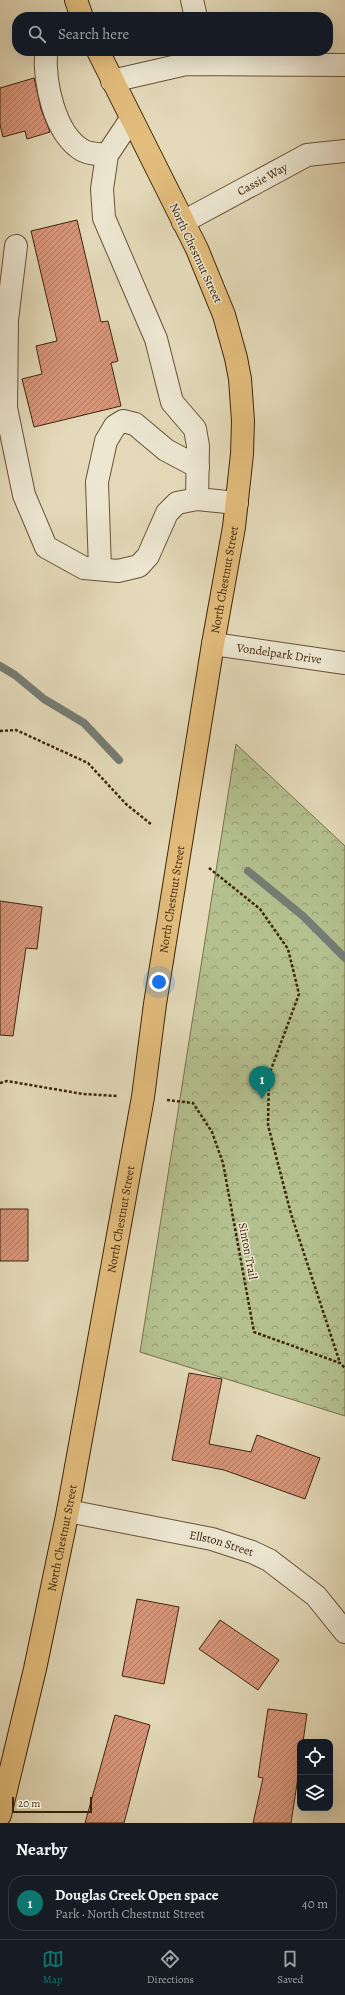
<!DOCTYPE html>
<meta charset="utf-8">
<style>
:root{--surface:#171b24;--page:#242831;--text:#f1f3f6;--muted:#9ea1a6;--line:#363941;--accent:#0f766e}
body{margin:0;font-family:Alegreya,serif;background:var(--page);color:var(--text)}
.controls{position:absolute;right:12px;bottom:12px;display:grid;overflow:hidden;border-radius:8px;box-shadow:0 4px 16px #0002}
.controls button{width:36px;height:36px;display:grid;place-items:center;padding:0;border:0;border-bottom:1px solid var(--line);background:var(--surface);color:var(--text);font:20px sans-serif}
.scale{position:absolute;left:12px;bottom:10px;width:80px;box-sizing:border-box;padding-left:4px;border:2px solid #3e250a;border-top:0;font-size:11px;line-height:14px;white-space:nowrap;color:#3e250a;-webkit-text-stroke:3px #ede7d2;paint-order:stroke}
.you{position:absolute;left:159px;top:982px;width:14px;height:14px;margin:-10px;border:3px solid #fff;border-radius:50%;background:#1a73e8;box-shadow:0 0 0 6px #1a73e833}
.badge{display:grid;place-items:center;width:26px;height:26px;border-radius:50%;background:var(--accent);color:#fff;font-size:13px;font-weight:700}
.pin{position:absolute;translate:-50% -33px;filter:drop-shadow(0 1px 2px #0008)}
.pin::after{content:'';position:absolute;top:21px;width:14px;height:12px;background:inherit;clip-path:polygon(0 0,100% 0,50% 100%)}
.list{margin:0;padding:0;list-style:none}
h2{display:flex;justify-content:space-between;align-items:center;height:52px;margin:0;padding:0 16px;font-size:17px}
h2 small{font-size:13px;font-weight:400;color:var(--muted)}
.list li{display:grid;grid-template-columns:26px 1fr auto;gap:12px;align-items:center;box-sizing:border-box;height:56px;margin:0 8px 8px;padding:0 8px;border:1px solid var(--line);border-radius:16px}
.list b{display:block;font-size:15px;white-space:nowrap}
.list p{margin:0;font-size:13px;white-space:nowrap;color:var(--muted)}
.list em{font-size:13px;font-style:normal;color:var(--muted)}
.icon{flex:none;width:22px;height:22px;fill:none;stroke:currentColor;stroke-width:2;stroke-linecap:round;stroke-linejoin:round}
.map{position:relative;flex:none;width:345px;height:1823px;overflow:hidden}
.search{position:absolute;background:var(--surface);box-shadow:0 4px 16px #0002;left:12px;right:12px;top:12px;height:44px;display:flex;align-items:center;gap:10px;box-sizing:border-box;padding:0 14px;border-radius:16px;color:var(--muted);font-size:15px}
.sheet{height:116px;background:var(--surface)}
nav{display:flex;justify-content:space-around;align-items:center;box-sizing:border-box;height:56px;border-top:1px solid var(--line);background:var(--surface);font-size:11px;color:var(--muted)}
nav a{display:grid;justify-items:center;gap:2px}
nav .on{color:var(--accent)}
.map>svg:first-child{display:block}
.forest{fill:url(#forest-crowns);stroke:#79724c}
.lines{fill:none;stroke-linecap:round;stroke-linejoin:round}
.stream{stroke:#757d74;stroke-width:8}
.building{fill:url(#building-hatch);stroke:#3e250a}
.minor-casing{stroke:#685236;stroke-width:24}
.major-casing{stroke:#3e250a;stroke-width:24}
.path{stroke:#3e250a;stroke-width:2.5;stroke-dasharray:3 2;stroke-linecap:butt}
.minor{stroke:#ede7d2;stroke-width:22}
.major{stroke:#e2bd7c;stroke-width:22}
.labels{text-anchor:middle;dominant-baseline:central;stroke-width:3;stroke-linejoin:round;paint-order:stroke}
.street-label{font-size:12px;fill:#3e250a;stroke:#ede7d2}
</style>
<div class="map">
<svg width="345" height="1823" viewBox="0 0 345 1823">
<defs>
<pattern id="forest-crowns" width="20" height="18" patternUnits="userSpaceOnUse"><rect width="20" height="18" fill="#b4c08f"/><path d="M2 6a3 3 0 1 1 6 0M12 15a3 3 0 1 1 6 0" fill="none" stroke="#949c73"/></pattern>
<pattern id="building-hatch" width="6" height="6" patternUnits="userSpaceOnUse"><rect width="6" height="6" fill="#d8977c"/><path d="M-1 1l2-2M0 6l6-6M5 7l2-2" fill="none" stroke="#b17b64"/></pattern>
</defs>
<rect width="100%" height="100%" fill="#e4dab9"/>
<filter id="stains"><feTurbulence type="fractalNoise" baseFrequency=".005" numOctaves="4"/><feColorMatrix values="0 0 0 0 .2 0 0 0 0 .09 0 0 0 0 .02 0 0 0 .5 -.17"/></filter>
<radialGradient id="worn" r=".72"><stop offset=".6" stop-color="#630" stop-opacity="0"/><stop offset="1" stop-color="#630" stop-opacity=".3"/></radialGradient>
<path class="forest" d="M 236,744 L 345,846 L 345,1416 L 140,1352 Z"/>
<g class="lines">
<path class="stream" d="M 0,666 L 15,675 L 44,699 L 84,723 L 119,760
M 248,871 L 303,916 L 345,958"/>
</g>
<path class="building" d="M 34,78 L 41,109 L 50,132 L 27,139 L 25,131 L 3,137 L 0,125 L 0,88 Z
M 77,220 L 101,322 L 108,321 L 118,361 L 111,363 L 121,406 L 34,427 L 22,379 L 42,374 L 36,346 L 57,341 L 31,231 Z
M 0,901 L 42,907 L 37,949 L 26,948 L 13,1036 L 0,1035 Z
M 0,1209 L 28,1209 L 28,1261 L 0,1261 Z
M 189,1373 L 222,1379 L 209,1444 L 251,1452 L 257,1435 L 320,1458 L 305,1499 L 224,1470 L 172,1460 Z
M 137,1599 L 179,1607 L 164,1684 L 122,1676 Z
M 220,1620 L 279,1660 L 258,1690 L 199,1649 Z
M 268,1709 L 307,1714 L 303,1742 L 300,1742 L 300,1764 L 291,1823 L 253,1823 L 263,1778 L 258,1777 Z
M 115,1715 L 150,1725 L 124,1823 L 85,1823 Z"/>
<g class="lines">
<g class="minor-casing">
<g id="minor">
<path d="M 192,0 L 196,17"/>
<path d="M 46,51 C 44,82 54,133 82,150 C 88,154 99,154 107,155"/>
<path d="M 112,81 L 186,64 L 345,65"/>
<path d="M 131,119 L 107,155 L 102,189 L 104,218 L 156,339 L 172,402 L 195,429 L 198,446 L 197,499 L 237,503"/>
<path id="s1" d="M 183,222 L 307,155 L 345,151"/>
<path d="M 16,246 L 7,320 L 6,408 L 24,495 L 46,547 L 84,568 L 118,571 L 139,566 L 148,556 L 167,513 L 177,503 L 197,499"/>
<path d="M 100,569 L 97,482 L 106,441 L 115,426 L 123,421 L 135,424 L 166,450 L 198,467"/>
<path id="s2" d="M 213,644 L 345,663"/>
<path id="s3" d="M 68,1511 L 212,1539 L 252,1552 L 269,1560 L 316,1596 L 345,1632"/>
</g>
</g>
<g class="major-casing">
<g id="major">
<path d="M 76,0 L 82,17"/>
<path id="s4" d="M 0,1815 L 35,1669 L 68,1511 L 143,1097 L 155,1004 L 213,644 L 234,527 L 242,454 L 243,421 L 240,379 L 236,358 L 224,315 L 197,249 L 98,51"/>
</g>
</g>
<path class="path" d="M 0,731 L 16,730 L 88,763 L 126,804 L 152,825
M 209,868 L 260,909 L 288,949 L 299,994 L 269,1075 L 268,1125 L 291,1214 L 340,1363
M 0,1083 L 7,1081 L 83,1094 L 118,1096
M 167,1100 L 193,1103 L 212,1132 L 223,1163 L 254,1332 L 340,1363 L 345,1368"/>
<use href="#minor" class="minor"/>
<use href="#major" class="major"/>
</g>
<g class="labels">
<g class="street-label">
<text stroke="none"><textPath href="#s1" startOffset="90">Cassie Way</textPath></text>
<text transform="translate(196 253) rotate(65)">North Chestnut Street</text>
<text stroke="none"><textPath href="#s4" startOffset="1256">North Chestnut Street</textPath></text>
<text stroke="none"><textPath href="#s2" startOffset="67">Vondelpark Drive</textPath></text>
<text stroke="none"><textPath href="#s4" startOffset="932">North Chestnut Street</textPath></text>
<text stroke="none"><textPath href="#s4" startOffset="608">North Chestnut Street</textPath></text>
<text transform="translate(248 1251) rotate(79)">Sinton Trail</text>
<text stroke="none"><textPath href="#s4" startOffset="284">North Chestnut Street</textPath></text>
<text stroke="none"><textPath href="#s3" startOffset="157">Ellston Street</textPath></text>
</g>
</g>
<rect width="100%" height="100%" filter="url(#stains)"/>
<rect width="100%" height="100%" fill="url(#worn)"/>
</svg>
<div class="controls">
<button><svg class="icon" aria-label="locate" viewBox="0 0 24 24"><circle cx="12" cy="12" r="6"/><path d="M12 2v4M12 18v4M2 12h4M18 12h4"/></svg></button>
<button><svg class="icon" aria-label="layers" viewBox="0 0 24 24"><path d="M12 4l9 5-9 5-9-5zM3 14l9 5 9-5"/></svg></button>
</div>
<div class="scale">20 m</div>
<div class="you"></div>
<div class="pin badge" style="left:262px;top:1099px">1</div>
<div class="search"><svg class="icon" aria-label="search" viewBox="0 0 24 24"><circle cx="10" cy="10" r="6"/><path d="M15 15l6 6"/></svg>Search here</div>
</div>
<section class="sheet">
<h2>Nearby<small></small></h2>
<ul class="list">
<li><span class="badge">1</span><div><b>Douglas Creek Open space</b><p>Park · North Chestnut Street</p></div><em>40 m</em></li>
</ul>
</section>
<nav>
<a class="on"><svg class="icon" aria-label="map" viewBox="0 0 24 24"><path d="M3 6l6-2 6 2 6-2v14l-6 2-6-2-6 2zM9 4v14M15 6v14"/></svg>Map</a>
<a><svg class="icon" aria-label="directions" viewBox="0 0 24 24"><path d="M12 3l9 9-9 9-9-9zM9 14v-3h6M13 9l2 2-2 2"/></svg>Directions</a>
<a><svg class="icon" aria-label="saved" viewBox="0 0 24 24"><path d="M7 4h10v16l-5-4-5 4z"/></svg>Saved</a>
</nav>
